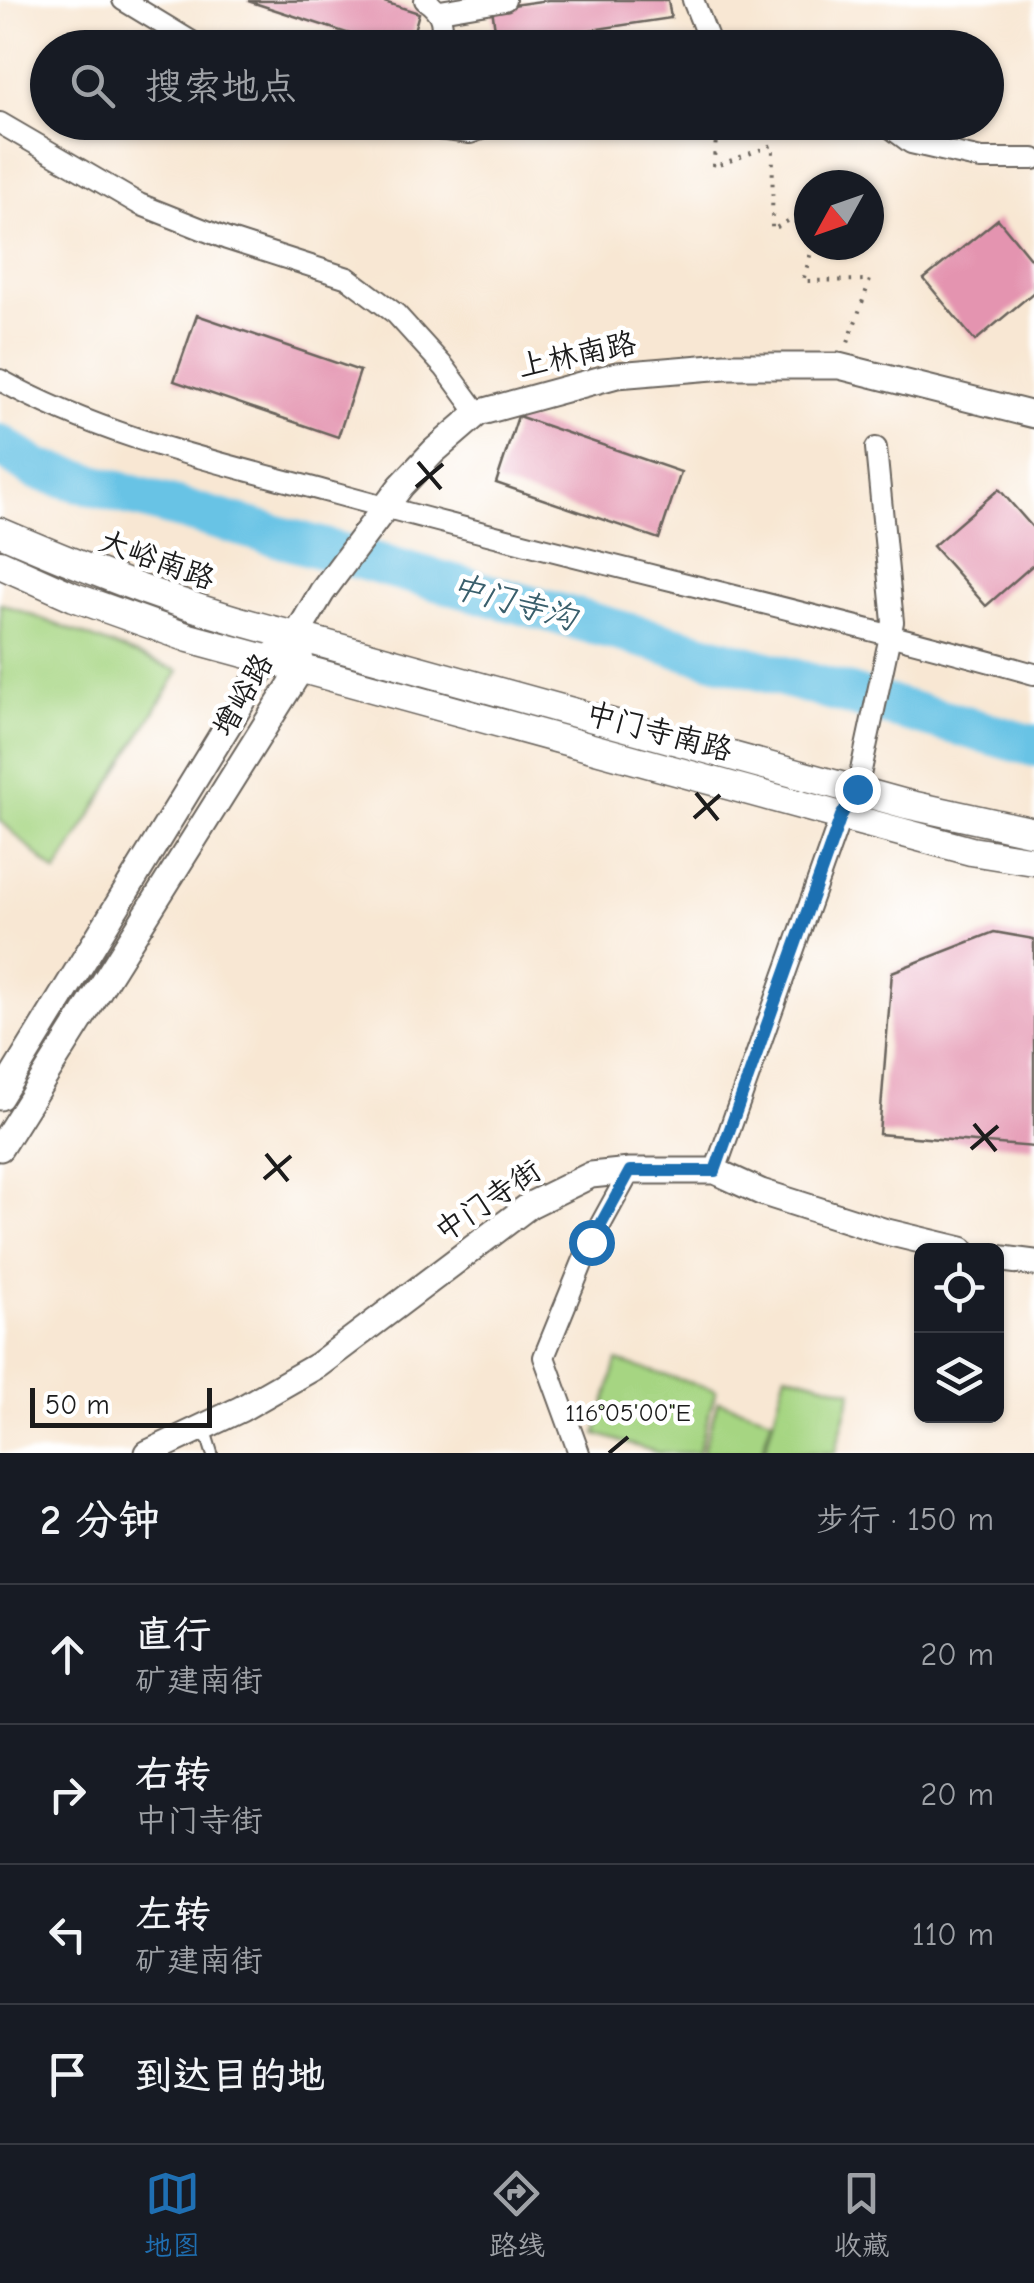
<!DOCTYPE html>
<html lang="zh">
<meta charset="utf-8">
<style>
:root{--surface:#171b24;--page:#20242c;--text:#f1f3f6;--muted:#9ea1a6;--line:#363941;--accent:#1f6fb2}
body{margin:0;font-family:"Comic Neue","LXGW WenKai TC",sans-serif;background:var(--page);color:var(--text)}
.controls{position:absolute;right:30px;bottom:30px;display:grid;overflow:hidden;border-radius:15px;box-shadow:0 2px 8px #0004}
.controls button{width:90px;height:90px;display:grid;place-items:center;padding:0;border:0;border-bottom:2px solid var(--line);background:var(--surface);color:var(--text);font:50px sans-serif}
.compass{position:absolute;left:794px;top:170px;width:90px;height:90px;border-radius:50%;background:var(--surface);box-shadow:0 2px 8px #0004;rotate:230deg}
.scale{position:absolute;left:30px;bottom:25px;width:182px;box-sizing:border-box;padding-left:10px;border:5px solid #1c1c1c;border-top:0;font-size:28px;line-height:35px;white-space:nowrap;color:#1c1c1c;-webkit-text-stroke:8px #fff;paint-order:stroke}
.stop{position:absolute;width:30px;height:30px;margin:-22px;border:8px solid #1f6fb2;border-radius:50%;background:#fff}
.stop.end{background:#1f6fb2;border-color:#fff;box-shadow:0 2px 10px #0008}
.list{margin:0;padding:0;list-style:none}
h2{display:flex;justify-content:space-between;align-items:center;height:130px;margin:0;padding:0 40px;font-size:42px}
h2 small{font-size:32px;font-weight:400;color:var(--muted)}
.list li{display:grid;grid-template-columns:65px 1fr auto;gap:30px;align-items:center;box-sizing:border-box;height:140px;padding:0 40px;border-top:2px solid var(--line)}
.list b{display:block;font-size:38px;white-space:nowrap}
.list p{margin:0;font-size:32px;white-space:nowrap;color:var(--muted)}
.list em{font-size:32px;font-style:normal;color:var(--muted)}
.icon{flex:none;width:55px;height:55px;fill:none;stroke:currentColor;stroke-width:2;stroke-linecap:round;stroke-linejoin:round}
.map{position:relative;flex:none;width:1034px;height:1453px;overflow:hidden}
.search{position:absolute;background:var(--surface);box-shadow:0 2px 8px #0004;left:30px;right:30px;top:30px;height:110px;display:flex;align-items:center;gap:25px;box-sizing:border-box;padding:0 35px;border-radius:55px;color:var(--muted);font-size:38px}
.sheet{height:690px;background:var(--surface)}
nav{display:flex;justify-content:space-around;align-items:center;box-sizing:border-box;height:140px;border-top:2px solid var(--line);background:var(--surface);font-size:28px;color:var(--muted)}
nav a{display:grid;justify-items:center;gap:5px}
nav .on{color:var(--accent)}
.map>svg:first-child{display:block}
.green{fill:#a6d582;stroke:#61784f;stroke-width:2.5}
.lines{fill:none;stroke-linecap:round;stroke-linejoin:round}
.river{stroke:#67c3e5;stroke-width:42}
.building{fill:#e494b0}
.service-casing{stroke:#69635c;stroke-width:14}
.minor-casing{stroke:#69635c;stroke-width:24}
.tertiary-casing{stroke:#69635c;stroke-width:29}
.secondary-casing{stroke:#69635c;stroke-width:31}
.path{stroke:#69635c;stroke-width:4;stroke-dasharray:2.5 8;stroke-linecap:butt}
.service{stroke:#fff;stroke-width:10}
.minor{stroke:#fff;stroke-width:20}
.tertiary{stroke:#fff;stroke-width:25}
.secondary{stroke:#fff;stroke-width:28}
.route{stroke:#1f6fb2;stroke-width:12}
.ticks{fill:none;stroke:#1c1c1c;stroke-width:4}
.labels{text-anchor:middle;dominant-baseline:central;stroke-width:9;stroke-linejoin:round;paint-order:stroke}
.street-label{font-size:30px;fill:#1c1c1c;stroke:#fff}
.water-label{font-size:32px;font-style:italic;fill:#3a5f6c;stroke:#fff}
.ticks-label{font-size:25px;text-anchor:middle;fill:#1c1c1c;stroke:#fff;stroke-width:9;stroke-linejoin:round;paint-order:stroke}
</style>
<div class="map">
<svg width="1034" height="1453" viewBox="0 0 1034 1453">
<rect width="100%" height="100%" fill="#fff"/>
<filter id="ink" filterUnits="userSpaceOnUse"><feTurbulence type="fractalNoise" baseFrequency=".01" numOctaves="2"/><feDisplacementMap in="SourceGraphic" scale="20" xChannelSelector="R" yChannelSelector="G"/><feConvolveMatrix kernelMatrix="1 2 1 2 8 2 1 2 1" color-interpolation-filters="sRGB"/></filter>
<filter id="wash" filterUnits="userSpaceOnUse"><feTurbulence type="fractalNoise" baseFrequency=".0048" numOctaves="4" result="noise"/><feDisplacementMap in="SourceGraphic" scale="40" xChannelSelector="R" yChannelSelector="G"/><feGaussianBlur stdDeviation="2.25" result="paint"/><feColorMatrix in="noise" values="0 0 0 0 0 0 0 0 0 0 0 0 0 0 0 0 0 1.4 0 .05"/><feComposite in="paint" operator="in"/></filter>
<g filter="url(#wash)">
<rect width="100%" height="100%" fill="#f8e7d3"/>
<path class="green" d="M 0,603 L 179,671 L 56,873 L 0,820 Z
M 617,1361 L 716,1390 L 698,1453 L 659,1453 L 596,1434 Z
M 786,1373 L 852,1391 L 835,1453 L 764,1453 Z
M 718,1401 L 772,1418 L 761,1453 L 702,1453 Z"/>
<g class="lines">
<path class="river" d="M 0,445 L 36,469 L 1034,746"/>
</g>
<g id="blocks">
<path class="building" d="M 378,0 L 419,13 L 409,48 L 393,48 L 248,1 Z
M 548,0 L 668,0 L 671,18 L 497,44 L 492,8 Z
M 998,219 L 1034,263 L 1034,292 L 975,341 L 924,279 Z
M 197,315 L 360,371 L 338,437 L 174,381 Z
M 518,416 L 681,472 L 659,539 L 496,483 Z
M 999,489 L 1034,529 L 1034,564 L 986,606 L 933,546 Z
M 994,932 L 1034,939 L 1034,1147 L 879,1134 L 892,972 Z"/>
</g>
</g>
<g filter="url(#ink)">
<use href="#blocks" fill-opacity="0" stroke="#69635c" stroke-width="2.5"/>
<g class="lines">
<g class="service-casing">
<path id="service" d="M 204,1427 L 212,1453"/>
</g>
<g class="minor-casing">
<path id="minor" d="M 123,0 L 202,48
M 425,0 C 445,14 443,25 440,48
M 693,0 L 712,48
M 440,11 L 505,0
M 382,122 L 470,133 L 501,122
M 883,122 L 911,143 L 981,159 L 1034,159
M 0,123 L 139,204 L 227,239 L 348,278 L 396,314 L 445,368 L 478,413
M 0,380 C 104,438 222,463 336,494 C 568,558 803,609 1034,674
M 715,1171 L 841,816 L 857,789 L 893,622 L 876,448
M 579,1453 L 544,1357 L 591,1242 L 630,1171"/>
</g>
<g class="tertiary-casing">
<path id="tertiary" d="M 0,1097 L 269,658 L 296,636 L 322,592 L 401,486 L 434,451 L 478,413 L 617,375 L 725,366 L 839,366 L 1034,415
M 0,1148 L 302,667 L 299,650
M 996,1258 L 1034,1263
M 148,1453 L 241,1409 L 318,1365 L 530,1205 L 591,1175 L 630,1171 L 715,1171 L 761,1192 L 883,1231 L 962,1250"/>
</g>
<g class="secondary-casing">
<path id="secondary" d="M 0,532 C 98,574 191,611 296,636 L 906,804 L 1034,832
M 0,564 L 74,597 L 189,638 L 841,816 L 971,851 L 1034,861"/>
</g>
<path class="path" d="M 718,122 L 713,167 L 773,145 L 772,230 L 809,209
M 813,245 L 803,281 L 870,280 L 848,343"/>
<use href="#service" class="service"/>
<use href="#minor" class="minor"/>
<use href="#tertiary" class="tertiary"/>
<use href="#secondary" class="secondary"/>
</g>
</g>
<g class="lines" filter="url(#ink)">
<path class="route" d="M 591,1242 L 630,1171 L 715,1171 L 841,816 L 857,789"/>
</g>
<path class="ticks" d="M 418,462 L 441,489M 416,487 L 443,464M 696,793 L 718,820M 694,818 L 720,795M 974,1124 L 996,1151M 971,1149 L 998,1126M 266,1154 L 288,1181M 264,1179 L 291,1156M 609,1453 L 628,1437"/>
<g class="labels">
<g class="street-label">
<text transform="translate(577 355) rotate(-12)">上林南路</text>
<text transform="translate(157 560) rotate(20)">大峪南路</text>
<text transform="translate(243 695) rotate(-60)">增峪路</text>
<text transform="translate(659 732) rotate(15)">中门寺南路</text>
<text transform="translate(488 1201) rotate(-34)">中门寺街</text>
</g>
<g class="water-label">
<text transform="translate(514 602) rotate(16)">中门寺沟</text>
</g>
</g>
<g class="ticks-label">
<text x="628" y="1421">116°05'00"E</text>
</g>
</svg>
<div class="controls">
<button><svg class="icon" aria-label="locate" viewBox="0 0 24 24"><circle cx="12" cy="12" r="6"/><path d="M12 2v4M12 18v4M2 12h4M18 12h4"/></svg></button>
<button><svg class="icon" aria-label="layers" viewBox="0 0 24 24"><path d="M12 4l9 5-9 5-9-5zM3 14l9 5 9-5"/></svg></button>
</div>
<svg class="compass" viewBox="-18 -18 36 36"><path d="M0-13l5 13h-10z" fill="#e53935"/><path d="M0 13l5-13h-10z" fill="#9ea1a6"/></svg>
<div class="scale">50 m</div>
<div class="stop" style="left:591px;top:1242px"></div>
<div class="stop end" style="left:857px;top:789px"></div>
<div class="search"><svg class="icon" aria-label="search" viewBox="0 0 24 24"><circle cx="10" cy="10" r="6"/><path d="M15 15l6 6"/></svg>搜索地点</div>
</div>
<section class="sheet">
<h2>2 分钟<small>步行 · 150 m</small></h2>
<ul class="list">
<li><svg class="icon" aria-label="ahead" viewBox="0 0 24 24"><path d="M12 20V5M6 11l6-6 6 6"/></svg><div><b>直行</b><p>矿建南街</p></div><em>20 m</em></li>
<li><svg class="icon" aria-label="right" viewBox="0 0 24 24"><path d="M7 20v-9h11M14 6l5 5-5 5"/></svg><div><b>右转</b><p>中门寺街</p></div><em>20 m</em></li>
<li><svg class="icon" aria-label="left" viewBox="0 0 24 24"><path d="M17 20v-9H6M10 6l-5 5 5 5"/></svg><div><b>左转</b><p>矿建南街</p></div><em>110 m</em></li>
<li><svg class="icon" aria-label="arrive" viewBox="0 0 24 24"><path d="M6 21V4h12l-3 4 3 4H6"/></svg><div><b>到达目的地</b></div></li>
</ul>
</section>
<nav>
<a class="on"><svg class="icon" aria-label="map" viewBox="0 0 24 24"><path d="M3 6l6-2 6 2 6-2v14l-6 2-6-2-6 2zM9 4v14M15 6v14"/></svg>地图</a>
<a><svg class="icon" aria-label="directions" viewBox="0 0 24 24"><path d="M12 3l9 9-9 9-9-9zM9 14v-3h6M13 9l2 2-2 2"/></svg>路线</a>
<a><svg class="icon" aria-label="saved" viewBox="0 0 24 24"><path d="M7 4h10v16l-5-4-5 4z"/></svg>收藏</a>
</nav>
